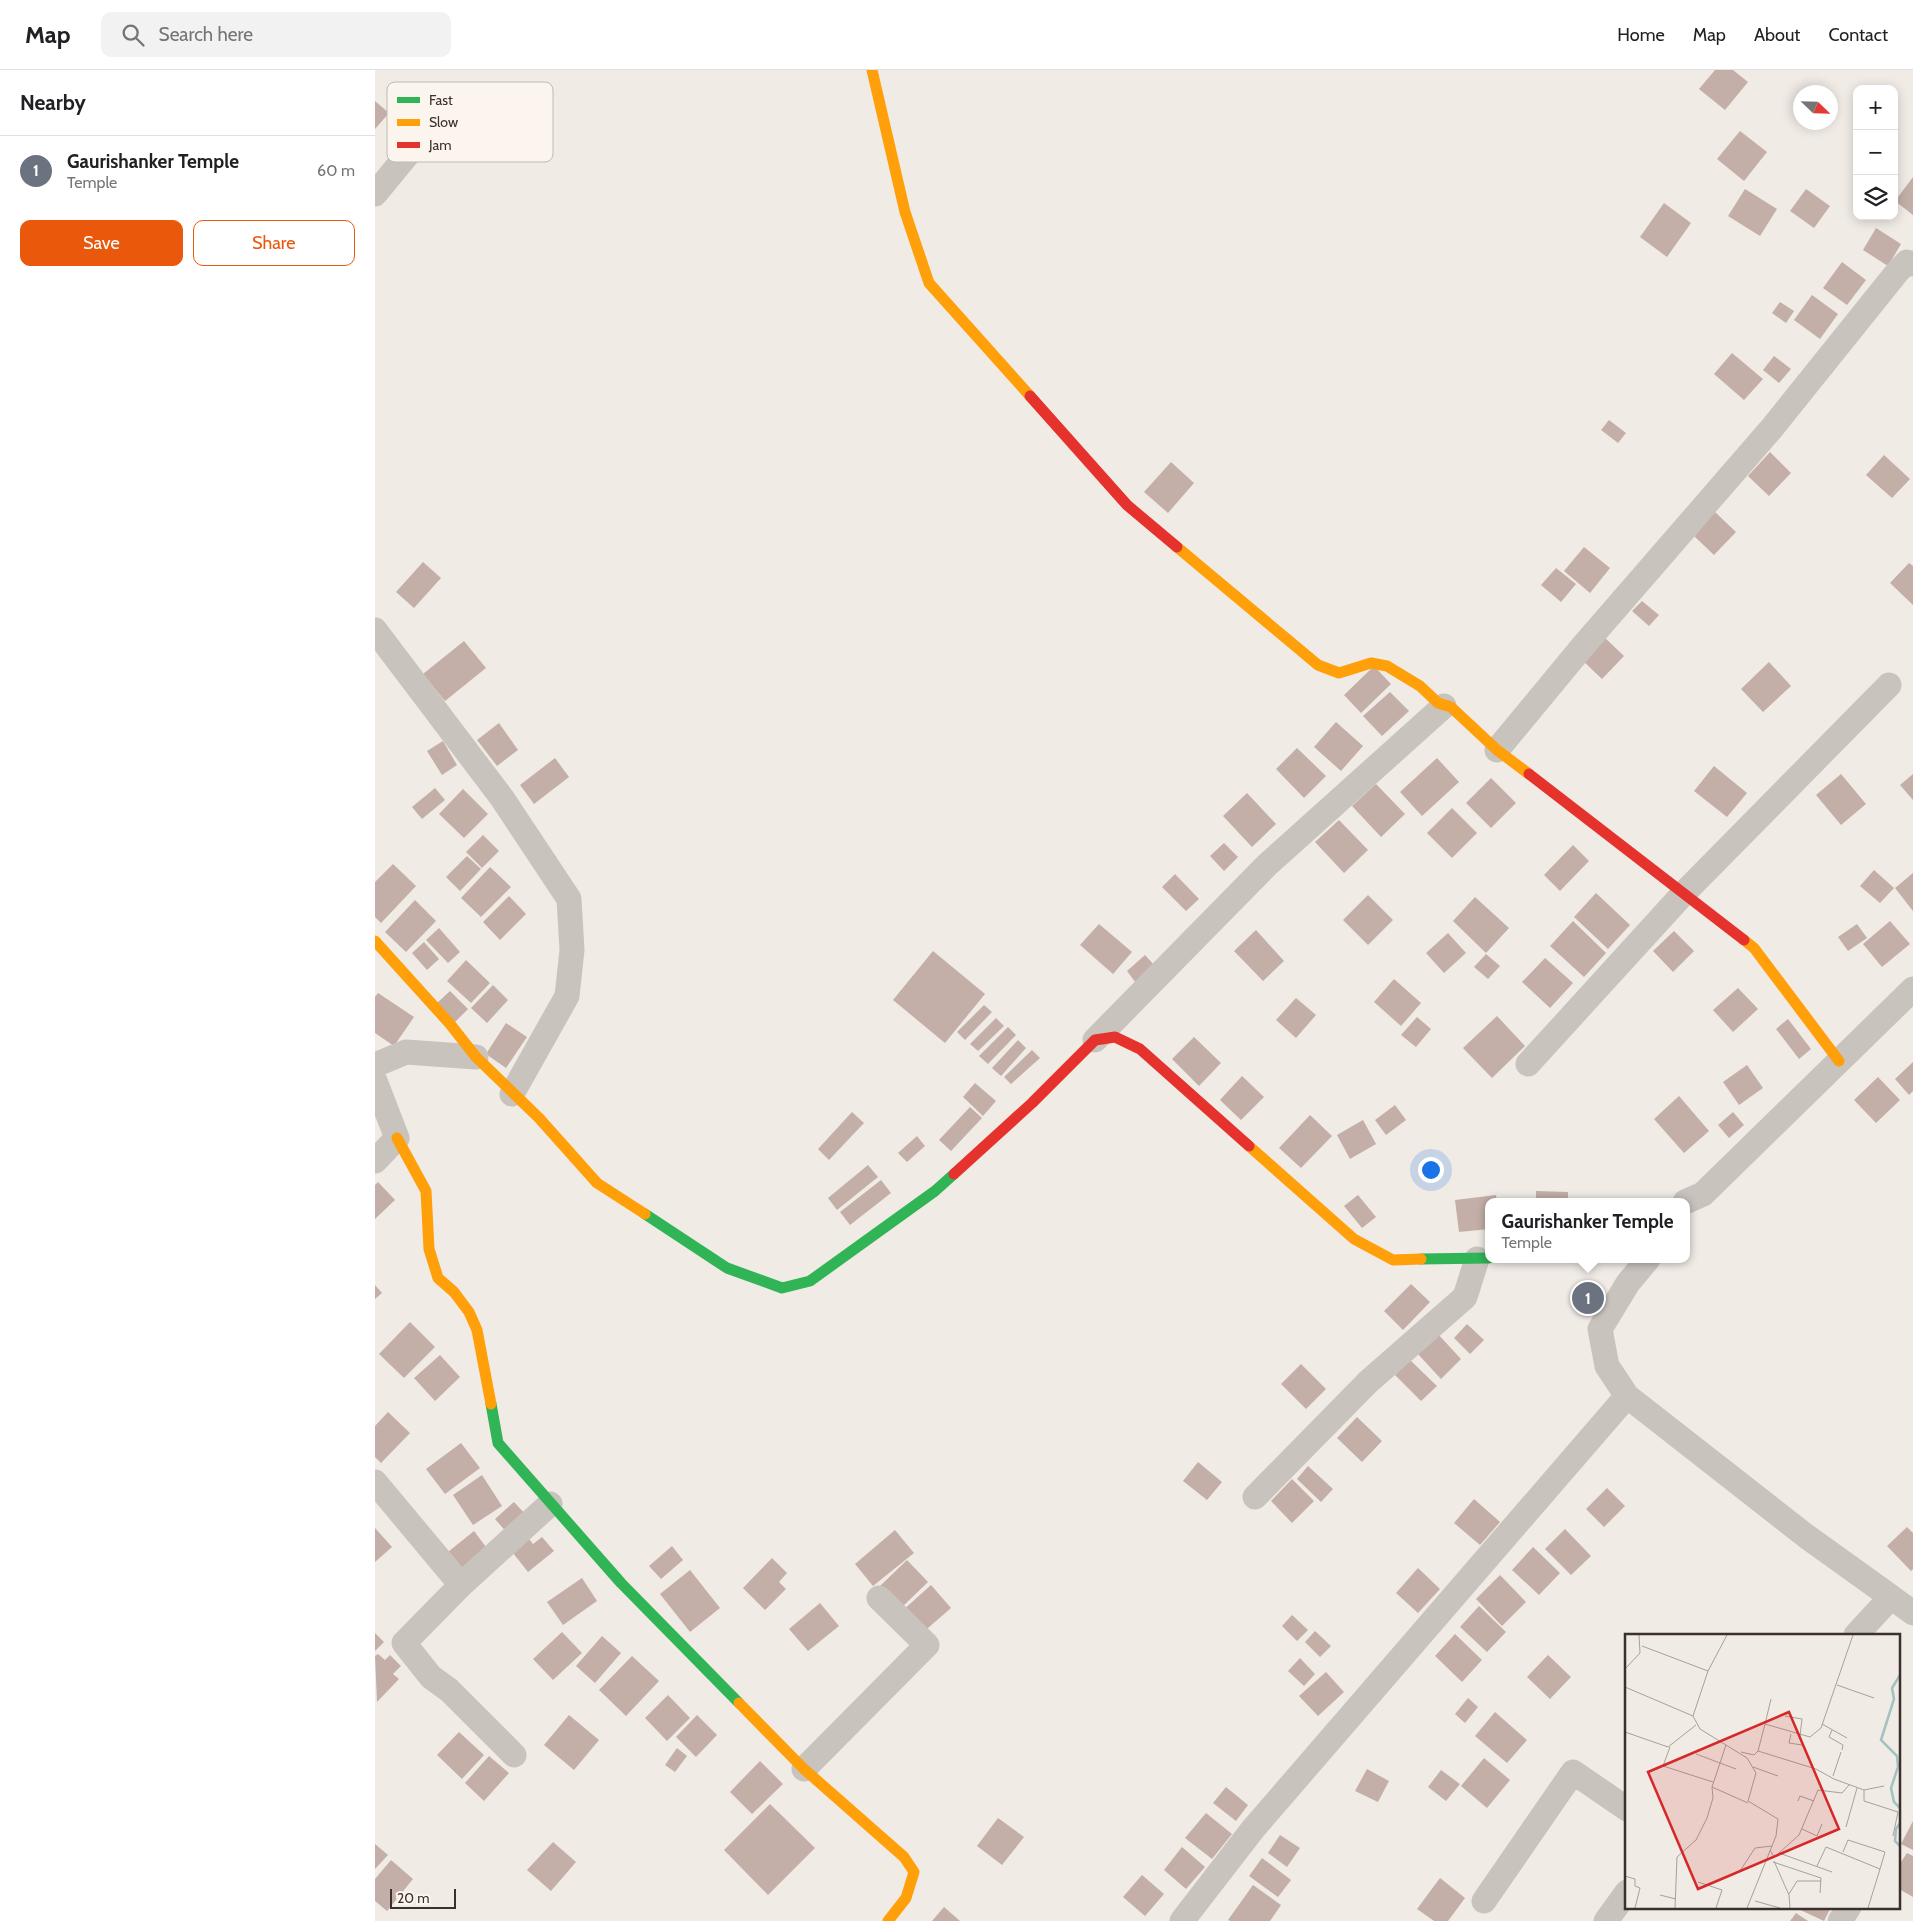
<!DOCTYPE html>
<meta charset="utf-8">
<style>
:root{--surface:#fff;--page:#f2f2f2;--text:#202124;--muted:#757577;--line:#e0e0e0;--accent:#ea580c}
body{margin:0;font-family:Cabin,sans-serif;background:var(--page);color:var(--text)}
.controls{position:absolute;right:15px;top:15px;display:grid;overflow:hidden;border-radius:10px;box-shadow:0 2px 12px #0003}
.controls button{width:45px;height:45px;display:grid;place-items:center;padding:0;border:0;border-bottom:1px solid var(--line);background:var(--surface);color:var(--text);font:25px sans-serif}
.compass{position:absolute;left:1418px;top:15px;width:45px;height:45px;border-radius:50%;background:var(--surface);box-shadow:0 2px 12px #0003;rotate:113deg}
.scale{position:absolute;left:15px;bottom:12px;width:66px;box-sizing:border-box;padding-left:5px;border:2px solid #3b302b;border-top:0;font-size:14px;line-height:18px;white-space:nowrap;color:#3b302b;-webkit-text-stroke:4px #fbf5ee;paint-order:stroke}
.you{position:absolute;left:1055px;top:1099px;width:18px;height:18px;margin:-12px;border:4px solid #fff;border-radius:50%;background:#1a73e8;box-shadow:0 0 0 8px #1a73e833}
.badge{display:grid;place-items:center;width:32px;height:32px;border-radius:50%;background:var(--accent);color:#fff;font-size:16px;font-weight:700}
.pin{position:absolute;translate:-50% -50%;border:2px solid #fff;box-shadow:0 1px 5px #0006}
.popup{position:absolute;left:1110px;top:1128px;width:205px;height:65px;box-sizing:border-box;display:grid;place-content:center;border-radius:10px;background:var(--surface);filter:drop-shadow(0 1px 4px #0005);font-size:16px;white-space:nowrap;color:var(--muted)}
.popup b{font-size:19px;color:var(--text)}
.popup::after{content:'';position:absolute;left:50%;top:100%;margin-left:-10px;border:10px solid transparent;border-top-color:var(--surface)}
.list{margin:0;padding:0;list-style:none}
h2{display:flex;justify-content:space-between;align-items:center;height:65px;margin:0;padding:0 20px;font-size:21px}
h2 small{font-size:16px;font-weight:400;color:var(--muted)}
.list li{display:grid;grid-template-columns:32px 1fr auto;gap:15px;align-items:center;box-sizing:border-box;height:70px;padding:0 20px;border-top:1px solid var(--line)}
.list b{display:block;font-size:19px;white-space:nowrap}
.list p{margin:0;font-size:16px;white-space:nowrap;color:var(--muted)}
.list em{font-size:16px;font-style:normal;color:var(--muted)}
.actions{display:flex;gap:10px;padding:15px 20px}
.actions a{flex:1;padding:11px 0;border:1px solid var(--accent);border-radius:10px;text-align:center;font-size:18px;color:var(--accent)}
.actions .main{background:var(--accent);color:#fff}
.icon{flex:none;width:28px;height:28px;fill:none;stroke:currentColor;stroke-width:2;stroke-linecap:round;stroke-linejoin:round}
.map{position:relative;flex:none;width:1538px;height:1851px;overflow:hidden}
header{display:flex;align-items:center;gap:30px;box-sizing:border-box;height:70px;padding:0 25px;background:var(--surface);border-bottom:1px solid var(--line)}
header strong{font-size:24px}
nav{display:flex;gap:28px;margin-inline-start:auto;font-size:18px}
.search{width:350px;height:45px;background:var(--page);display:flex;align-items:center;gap:12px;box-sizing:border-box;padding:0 18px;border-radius:10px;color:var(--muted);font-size:19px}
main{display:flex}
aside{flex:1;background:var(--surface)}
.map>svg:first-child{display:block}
.building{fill:#c3afa7}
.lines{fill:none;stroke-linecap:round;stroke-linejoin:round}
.street{stroke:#c9c3be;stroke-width:25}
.fast{stroke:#30b455;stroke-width:11}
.slow{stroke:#ff9f0a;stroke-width:11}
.jam{stroke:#e5322d;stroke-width:11}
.inset-river{fill:none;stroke:#a1c2c1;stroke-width:2.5}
.inset-road{fill:none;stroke:#a8a09b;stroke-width:1}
.view{fill:#d62828;fill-opacity:0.15;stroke:#d62828;stroke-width:2.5}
.inset-edge{fill:none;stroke:#3b302b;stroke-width:2.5}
.key{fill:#fbf5ee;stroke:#c1bab4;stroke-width:1}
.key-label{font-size:14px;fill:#3b302b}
</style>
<header>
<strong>Map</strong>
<div class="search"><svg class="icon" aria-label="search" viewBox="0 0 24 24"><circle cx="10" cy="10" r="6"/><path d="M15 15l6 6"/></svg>Search here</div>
<nav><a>Home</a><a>Map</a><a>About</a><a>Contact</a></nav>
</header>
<main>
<aside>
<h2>Nearby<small></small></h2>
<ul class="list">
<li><span class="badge" style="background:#6b7280">1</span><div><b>Gaurishanker Temple</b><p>Temple</p></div><em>60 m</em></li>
</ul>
<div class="actions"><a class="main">Save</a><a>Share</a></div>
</aside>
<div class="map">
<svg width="1538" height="1851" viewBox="0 0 1538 1851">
<rect width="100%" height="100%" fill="#f0ebe5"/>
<path class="building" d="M 1340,0 L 1358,0 L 1373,12 L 1350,40 L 1324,19 Z
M 0,31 L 14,43 L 0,59 Z
M 1365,61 L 1392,82 L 1369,111 L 1342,89 Z
M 1538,107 L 1538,145 L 1520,131 Z
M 1370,119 L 1402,139 L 1385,166 L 1353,146 Z
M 1431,119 L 1455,136 L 1439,158 L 1415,141 Z
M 1289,133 L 1316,153 L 1292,187 L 1265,167 Z
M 1501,158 L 1526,174 L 1513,196 L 1488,180 Z
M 1467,192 L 1491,210 L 1472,235 L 1448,218 Z
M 1437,225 L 1463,244 L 1445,269 L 1419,250 Z
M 1405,232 L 1419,241 L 1411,253 L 1397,243 Z
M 1357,283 L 1388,309 L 1369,330 L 1339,304 Z
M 1399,286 L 1416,299 L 1404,313 L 1388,300 Z
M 1234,350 L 1251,363 L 1243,373 L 1226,360 Z
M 1395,382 L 1416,403 L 1394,426 L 1373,406 Z
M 1509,385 L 1535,409 L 1517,428 L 1491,405 Z
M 796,392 L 819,413 L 793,443 L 769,422 Z
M 1340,442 L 1361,462 L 1339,485 L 1318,465 Z
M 1209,477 L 1235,498 L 1215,523 L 1189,501 Z
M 48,492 L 66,508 L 39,538 L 21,522 Z
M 1534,493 L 1538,496 L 1538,535 L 1515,513 Z
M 1181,498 L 1201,514 L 1186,532 L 1166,515 Z
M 1267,531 L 1284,545 L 1274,556 L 1257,541 Z
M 1227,565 L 1249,586 L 1227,609 L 1205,588 Z
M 89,571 L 111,598 L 70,631 L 48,604 Z
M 1394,592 L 1416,616 L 1388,642 L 1366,619 Z
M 999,596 L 1016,614 L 986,643 L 969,625 Z
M 1015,622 L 1034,641 L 1007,666 L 988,646 Z
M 961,652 L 988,676 L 966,701 L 939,677 Z
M 124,653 L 143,680 L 122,696 L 102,670 Z
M 68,671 L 82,695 L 67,705 L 52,681 Z
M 922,678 L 951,706 L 929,728 L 901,699 Z
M 180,688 L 194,707 L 159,734 L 145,715 Z
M 1062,688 L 1084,712 L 1047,746 L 1025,722 Z
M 1339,696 L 1372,723 L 1352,747 L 1319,721 Z
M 1466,704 L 1491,734 L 1466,755 L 1441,725 Z
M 1538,704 L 1538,730 L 1525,715 Z
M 1116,708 L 1141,733 L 1116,758 L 1091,733 Z
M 1001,714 L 1030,744 L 1006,767 L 977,736 Z
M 60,718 L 70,730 L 47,749 L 37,737 Z
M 88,719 L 113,744 L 89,768 L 64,744 Z
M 872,723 L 901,754 L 877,777 L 848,746 Z
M 1077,738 L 1102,763 L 1077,788 L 1052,763 Z
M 964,750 L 993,780 L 969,803 L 940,772 Z
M 108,765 L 124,781 L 107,798 L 91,782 Z
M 849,773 L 863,787 L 849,801 L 835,786 Z
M 1198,775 L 1214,791 L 1185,821 L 1169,805 Z
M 92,786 L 106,799 L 85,821 L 71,807 Z
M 18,794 L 41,816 L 6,853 L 0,847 L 0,812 Z
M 115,797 L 136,817 L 106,847 L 86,828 Z
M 1499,800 L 1519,818 L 1505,833 L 1485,816 Z
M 1538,803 L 1538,841 L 1520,818 Z
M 800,804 L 824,829 L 811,841 L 787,817 Z
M 1221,823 L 1255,855 L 1233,879 L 1199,847 Z
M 993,825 L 1018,850 L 993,875 L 968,850 Z
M 134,826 L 151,844 L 125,870 L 108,852 Z
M 1100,827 L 1134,858 L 1111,883 L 1078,851 Z
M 40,830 L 61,851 L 31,882 L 10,862 Z
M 1198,851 L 1231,883 L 1209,907 L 1175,876 Z
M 1515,851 L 1535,874 L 1507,897 L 1488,874 Z
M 724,854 L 757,882 L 738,904 L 705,875 Z
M 1482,854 L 1492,868 L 1473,881 L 1463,867 Z
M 64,858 L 85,882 L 73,893 L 51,870 Z
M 881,860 L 909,891 L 888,911 L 859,881 Z
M 1299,861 L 1319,881 L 1298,902 L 1278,881 Z
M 1073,863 L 1091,883 L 1069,903 L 1051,883 Z
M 49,872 L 64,889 L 52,900 L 37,883 Z
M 558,881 L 610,924 L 570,973 L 518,930 Z
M 1111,884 L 1125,896 L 1113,909 L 1099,897 Z
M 770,885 L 780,896 L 761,913 L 752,901 Z
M 1170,888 L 1198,913 L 1175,938 L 1147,912 Z
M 91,890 L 115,913 L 96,933 L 72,911 Z
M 1019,909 L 1046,933 L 1026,956 L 999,932 Z
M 118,915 L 133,930 L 112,953 L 96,938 Z
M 1363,918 L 1383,939 L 1358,962 L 1338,940 Z
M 75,921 L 93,939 L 80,952 L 62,933 Z
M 3,923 L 39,947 L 19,976 L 0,963 L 0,927 Z
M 921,928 L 941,945 L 921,968 L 901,950 Z
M 609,935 L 617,942 L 590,970 L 582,962 Z
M 1122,946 L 1150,976 L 1117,1008 L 1088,978 Z
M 1042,947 L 1056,959 L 1041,977 L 1026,965 Z
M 621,948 L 629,956 L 603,981 L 595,974 Z
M 1413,949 L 1436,979 L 1424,989 L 1401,959 Z
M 131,953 L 152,967 L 131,998 L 111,984 Z
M 633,957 L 641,965 L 613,994 L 604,986 Z
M 819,967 L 846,993 L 824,1016 L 797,989 Z
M 643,970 L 651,978 L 626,1006 L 617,998 Z
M 657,980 L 665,988 L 636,1014 L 629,1007 Z
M 1538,992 L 1538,1021 L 1534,1025 L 1520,1009 Z
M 1372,995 L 1388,1018 L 1364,1035 L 1348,1012 Z
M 867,1006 L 889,1027 L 866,1050 L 845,1030 Z
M 1503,1007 L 1525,1030 L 1501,1053 L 1479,1030 Z
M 600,1013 L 621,1031 L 608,1046 L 588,1027 Z
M 1304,1026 L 1334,1061 L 1309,1083 L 1279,1049 Z
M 1020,1035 L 1031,1050 L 1011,1065 L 1000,1050 Z
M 595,1037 L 607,1048 L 576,1081 L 564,1070 Z
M 477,1042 L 489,1053 L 454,1090 L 443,1079 Z
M 1358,1042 L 1369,1055 L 1354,1068 L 1343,1055 Z
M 935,1045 L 957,1066 L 926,1098 L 904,1078 Z
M 988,1050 L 1001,1074 L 975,1089 L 962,1065 Z
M 542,1066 L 550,1076 L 532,1092 L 523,1083 Z
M 493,1095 L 503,1107 L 462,1140 L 453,1128 Z
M 506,1110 L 516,1123 L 475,1155 L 465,1142 Z
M 3,1112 L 20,1130 L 0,1149 L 0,1115 Z
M 1161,1121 L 1193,1122 L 1193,1132 L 1161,1132 Z
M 983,1125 L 1001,1147 L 987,1158 L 969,1136 Z
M 1121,1125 L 1122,1132 L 1114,1132 L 1114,1159 L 1084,1162 L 1080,1130 Z
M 1036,1214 L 1055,1232 L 1028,1260 L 1009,1241 Z
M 0,1215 L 7,1223 L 0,1229 Z
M 35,1252 L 60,1277 L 29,1308 L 4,1284 Z
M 1092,1254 L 1109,1270 L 1095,1284 L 1079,1268 Z
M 1062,1263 L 1086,1289 L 1066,1309 L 1042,1283 Z
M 65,1285 L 85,1307 L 60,1331 L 39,1308 Z
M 1035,1290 L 1062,1316 L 1046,1331 L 1020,1305 Z
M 926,1294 L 951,1319 L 931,1339 L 906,1314 Z
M 13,1342 L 35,1363 L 6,1393 L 0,1387 L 0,1356 Z
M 982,1347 L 1007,1371 L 987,1392 L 962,1368 Z
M 86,1373 L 105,1398 L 70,1424 L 51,1399 Z
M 823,1392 L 847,1412 L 832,1430 L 808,1411 Z
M 933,1396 L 958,1419 L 946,1432 L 922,1409 Z
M 107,1405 L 127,1436 L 98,1455 L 78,1425 Z
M 917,1409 L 939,1431 L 917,1453 L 896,1431 Z
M 1232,1418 L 1250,1436 L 1229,1457 L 1211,1439 Z
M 1099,1429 L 1125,1452 L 1105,1475 L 1079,1453 Z
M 139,1432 L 153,1447 L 134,1465 L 120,1449 Z
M 1532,1457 L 1538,1463 L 1538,1499 L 1536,1501 L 1512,1476 Z
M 0,1458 L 17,1477 L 0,1492 Z
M 1190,1459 L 1216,1486 L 1196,1505 L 1170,1479 Z
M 520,1460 L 539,1483 L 498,1516 L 480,1494 Z
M 99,1461 L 114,1481 L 83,1506 L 68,1486 Z
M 151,1465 L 158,1474 L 167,1467 L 179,1481 L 153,1502 L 134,1478 Z
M 297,1476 L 308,1490 L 286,1509 L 274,1496 Z
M 1158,1477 L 1185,1503 L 1164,1525 L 1137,1500 Z
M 397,1488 L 412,1503 L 404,1512 L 411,1519 L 390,1540 L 368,1518 Z
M 532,1490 L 553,1512 L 526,1538 L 505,1516 Z
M 1043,1498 L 1065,1519 L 1043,1543 L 1021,1523 Z
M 315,1500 L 345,1538 L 315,1562 L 285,1524 Z
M 1125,1505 L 1151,1532 L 1127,1556 L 1101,1529 Z
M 207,1508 L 222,1531 L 188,1555 L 172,1532 Z
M 556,1515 L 576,1538 L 546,1564 L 526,1542 Z
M 445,1533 L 464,1556 L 433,1581 L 414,1559 Z
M 1104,1536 L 1131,1562 L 1112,1582 L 1085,1557 Z
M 917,1545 L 933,1560 L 922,1571 L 907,1556 Z
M 940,1561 L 956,1576 L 945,1587 L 930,1572 Z
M 187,1562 L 207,1583 L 178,1610 L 158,1589 Z
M 0,1563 L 9,1572 L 0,1581 Z
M 1080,1564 L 1107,1590 L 1087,1612 L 1060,1586 Z
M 227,1566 L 246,1583 L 220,1613 L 201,1596 Z
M 3,1584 L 10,1590 L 15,1585 L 26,1596 L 18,1604 L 24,1609 L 2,1632 L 0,1586 Z
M 1173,1585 L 1196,1607 L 1175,1629 L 1152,1607 Z
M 257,1586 L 284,1611 L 251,1646 L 224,1620 Z
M 925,1588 L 940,1604 L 929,1616 L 913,1601 Z
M 951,1602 L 969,1622 L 943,1646 L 924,1626 Z
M 293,1625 L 315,1648 L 292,1671 L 270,1648 Z
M 1093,1628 L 1103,1637 L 1090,1653 L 1080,1644 Z
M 1120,1642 L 1152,1670 L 1132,1693 L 1100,1666 Z
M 194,1645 L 224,1670 L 199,1700 L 169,1675 Z
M 322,1645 L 342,1665 L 321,1687 L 301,1667 Z
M 84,1662 L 109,1685 L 87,1709 L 62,1685 Z
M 302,1678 L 312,1686 L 300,1702 L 290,1695 Z
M 114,1686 L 134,1703 L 109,1731 L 90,1713 Z
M 1109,1688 L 1135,1710 L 1112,1738 L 1086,1716 Z
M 385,1691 L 408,1714 L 377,1744 L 355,1722 Z
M 992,1699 L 1014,1711 L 1003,1732 L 980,1721 Z
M 1066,1700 L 1085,1714 L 1071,1731 L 1053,1717 Z
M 851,1717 L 873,1735 L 861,1751 L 838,1733 Z
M 395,1734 L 440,1778 L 393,1825 L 349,1780 Z
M 831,1743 L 857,1764 L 837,1789 L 810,1768 Z
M 623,1748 L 649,1767 L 627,1795 L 602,1776 Z
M 1538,1751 L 1538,1780 L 1526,1774 Z
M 905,1765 L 925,1778 L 912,1797 L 893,1783 Z
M 178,1772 L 201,1792 L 176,1821 L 152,1800 Z
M 0,1774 L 13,1785 L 0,1799 Z
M 807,1777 L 830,1797 L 811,1819 L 789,1800 Z
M 1532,1783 L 1538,1786 L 1538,1827 L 1524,1819 L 1524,1795 Z
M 887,1788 L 916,1810 L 903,1827 L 874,1806 Z
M 16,1790 L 38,1809 L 12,1841 L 0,1831 L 0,1809 Z
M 767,1805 L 789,1824 L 770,1846 L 748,1827 Z
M 1065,1808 L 1090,1828 L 1073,1851 L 1059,1851 L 1042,1839 Z
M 878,1815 L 906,1835 L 895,1851 L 855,1851 L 853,1850 Z
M 569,1837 L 585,1851 L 557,1851 Z
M 1419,1837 L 1456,1837 L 1449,1851 Z
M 1421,1843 L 1433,1851 L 1415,1851 Z"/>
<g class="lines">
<path class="street" d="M 0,124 L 74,34
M 0,560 L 127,728 L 194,829 L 197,880 L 192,926 L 137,1024
M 1122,680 L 1208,576 L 1397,358 L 1523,201 L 1532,192 L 1538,194
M 720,970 L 892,795 L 1069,636
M 1153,994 L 1308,824 L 1514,615
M 0,995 L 31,982 L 101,987
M 0,1011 L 22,1068 L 0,1091
M 1310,1132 L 1328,1124 L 1538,919
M 1252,1326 L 1431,1466 L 1516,1527 L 1481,1565
M 0,1412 L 86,1515
M 880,1427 L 993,1312 L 1090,1227 L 1102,1189
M 1516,1527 L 1538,1543
M 139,1685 L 74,1620 L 56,1607 L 29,1573 L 86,1515 L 175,1434
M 429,1699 L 552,1575 L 504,1528
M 1109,1831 L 1198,1702 L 1252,1739
M 807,1851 L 878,1759 L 1252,1326 L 1232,1296 L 1225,1259 L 1253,1213 L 1273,1189
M 1231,1851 L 1252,1822
M 1465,1851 L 1474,1837"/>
<path class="fast" d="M 270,1144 L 352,1198 L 407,1218 L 435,1211 L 560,1121 L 579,1104
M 1046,1189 L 1114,1188
M 116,1334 L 123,1373 L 246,1513 L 364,1633"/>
<path class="slow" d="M 497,0 L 530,142 L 554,213 L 655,326
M 802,477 L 943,595 L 964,603 L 996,593 L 1012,596 L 1045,616 L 1063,633 L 1076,637 L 1122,680 L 1154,704
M 1369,870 L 1379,878 L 1464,991
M 0,871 L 75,954 L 101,987 L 164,1048 L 222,1113 L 270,1144
M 22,1068 L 51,1121 L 54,1179 L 63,1208 L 79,1222 L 94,1242 L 102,1260 L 116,1334
M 874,1076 L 979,1169 L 1018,1190 L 1046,1189
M 364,1633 L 429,1699 L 529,1787 L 539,1802 L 531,1828 L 513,1851"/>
<path class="jam" d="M 655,326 L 752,435 L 802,477
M 1154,704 L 1369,870
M 579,1104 L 657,1033 L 720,970 L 740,967 L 765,979 L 874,1076"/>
</g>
<g transform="translate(1250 1564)">
<rect width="275" height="275" fill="#f0ebe5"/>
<path class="inset-river" d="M 275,41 L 267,54 L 269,65 L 256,106 L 272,122 L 273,133 L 266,154 L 269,168 L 275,174M 275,189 L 271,195 L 270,207 L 275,212"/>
<path class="inset-road" d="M 102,1 L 83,37 L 68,82 L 75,95 L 122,124 L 131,139 L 123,167 L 153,185 L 151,202 L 122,274M 17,12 L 83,37M 0,35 L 15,19 L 14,1M 212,51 L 249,64M 0,53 L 68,82M 160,82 L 177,85 L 175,102M 140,90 L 146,65M 197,90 L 222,104M 207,96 L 204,103 L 218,111 L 217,116M 0,98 L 43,113 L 71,91M 166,100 L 164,109 L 177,111M 45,113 L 38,132 L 88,148M 133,117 L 140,90 L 185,103 L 196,94 L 228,1M 116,118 L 129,121 L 133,117 L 191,135 L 209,145 L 239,156 L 239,167 L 273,178 L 268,202M 71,120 L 111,135M 128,133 L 153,142M 208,142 L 216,118M 87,153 L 123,169M 239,156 L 259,152M 173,167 L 175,162 L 189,167M 221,193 L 232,154M 177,195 L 192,202 L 197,190M 145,216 L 149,223 L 154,219 L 207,238M 154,219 L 174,201 L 193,156 L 217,159 L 224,151M 149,227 L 164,261 L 165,274M 148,228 L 196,244 L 195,259M 192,232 L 201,213 L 255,235 L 260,218 L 223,206 L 218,218M 115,237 L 130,214 L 147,212M 0,242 L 10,245 L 10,252 L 15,254 L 10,274M 73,248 L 97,256 L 91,274M 164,260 L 172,247 L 196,247M 35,261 L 51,265M 130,267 L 155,274M 50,274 L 52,223 L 71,206 L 82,184 L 88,164 L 87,153 L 101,111M 243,274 L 255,235"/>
<path class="view" d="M 164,78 L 214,195 L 73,255 L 23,138 Z"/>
<rect width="275" height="275" class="inset-edge"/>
</g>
<rect x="12" y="12" width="166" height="80" rx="8" class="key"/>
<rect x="22" y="27" width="23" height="6" fill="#30b455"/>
<rect x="22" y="49" width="23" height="7" fill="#ff9f0a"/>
<rect x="22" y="72" width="23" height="6" fill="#e5322d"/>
<g class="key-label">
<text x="54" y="35">Fast</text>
<text x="54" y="57">Slow</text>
<text x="54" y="80">Jam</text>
</g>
</svg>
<div class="controls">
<button>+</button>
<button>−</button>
<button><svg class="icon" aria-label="layers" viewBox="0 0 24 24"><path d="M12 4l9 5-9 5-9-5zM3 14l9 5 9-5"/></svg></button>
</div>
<svg class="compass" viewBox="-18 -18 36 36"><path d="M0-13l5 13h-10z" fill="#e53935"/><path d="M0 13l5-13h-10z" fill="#757577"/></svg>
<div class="scale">20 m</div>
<div class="you"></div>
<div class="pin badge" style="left:1213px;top:1228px;background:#6b7280">1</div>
<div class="popup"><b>Gaurishanker Temple</b>Temple</div>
</div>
</main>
